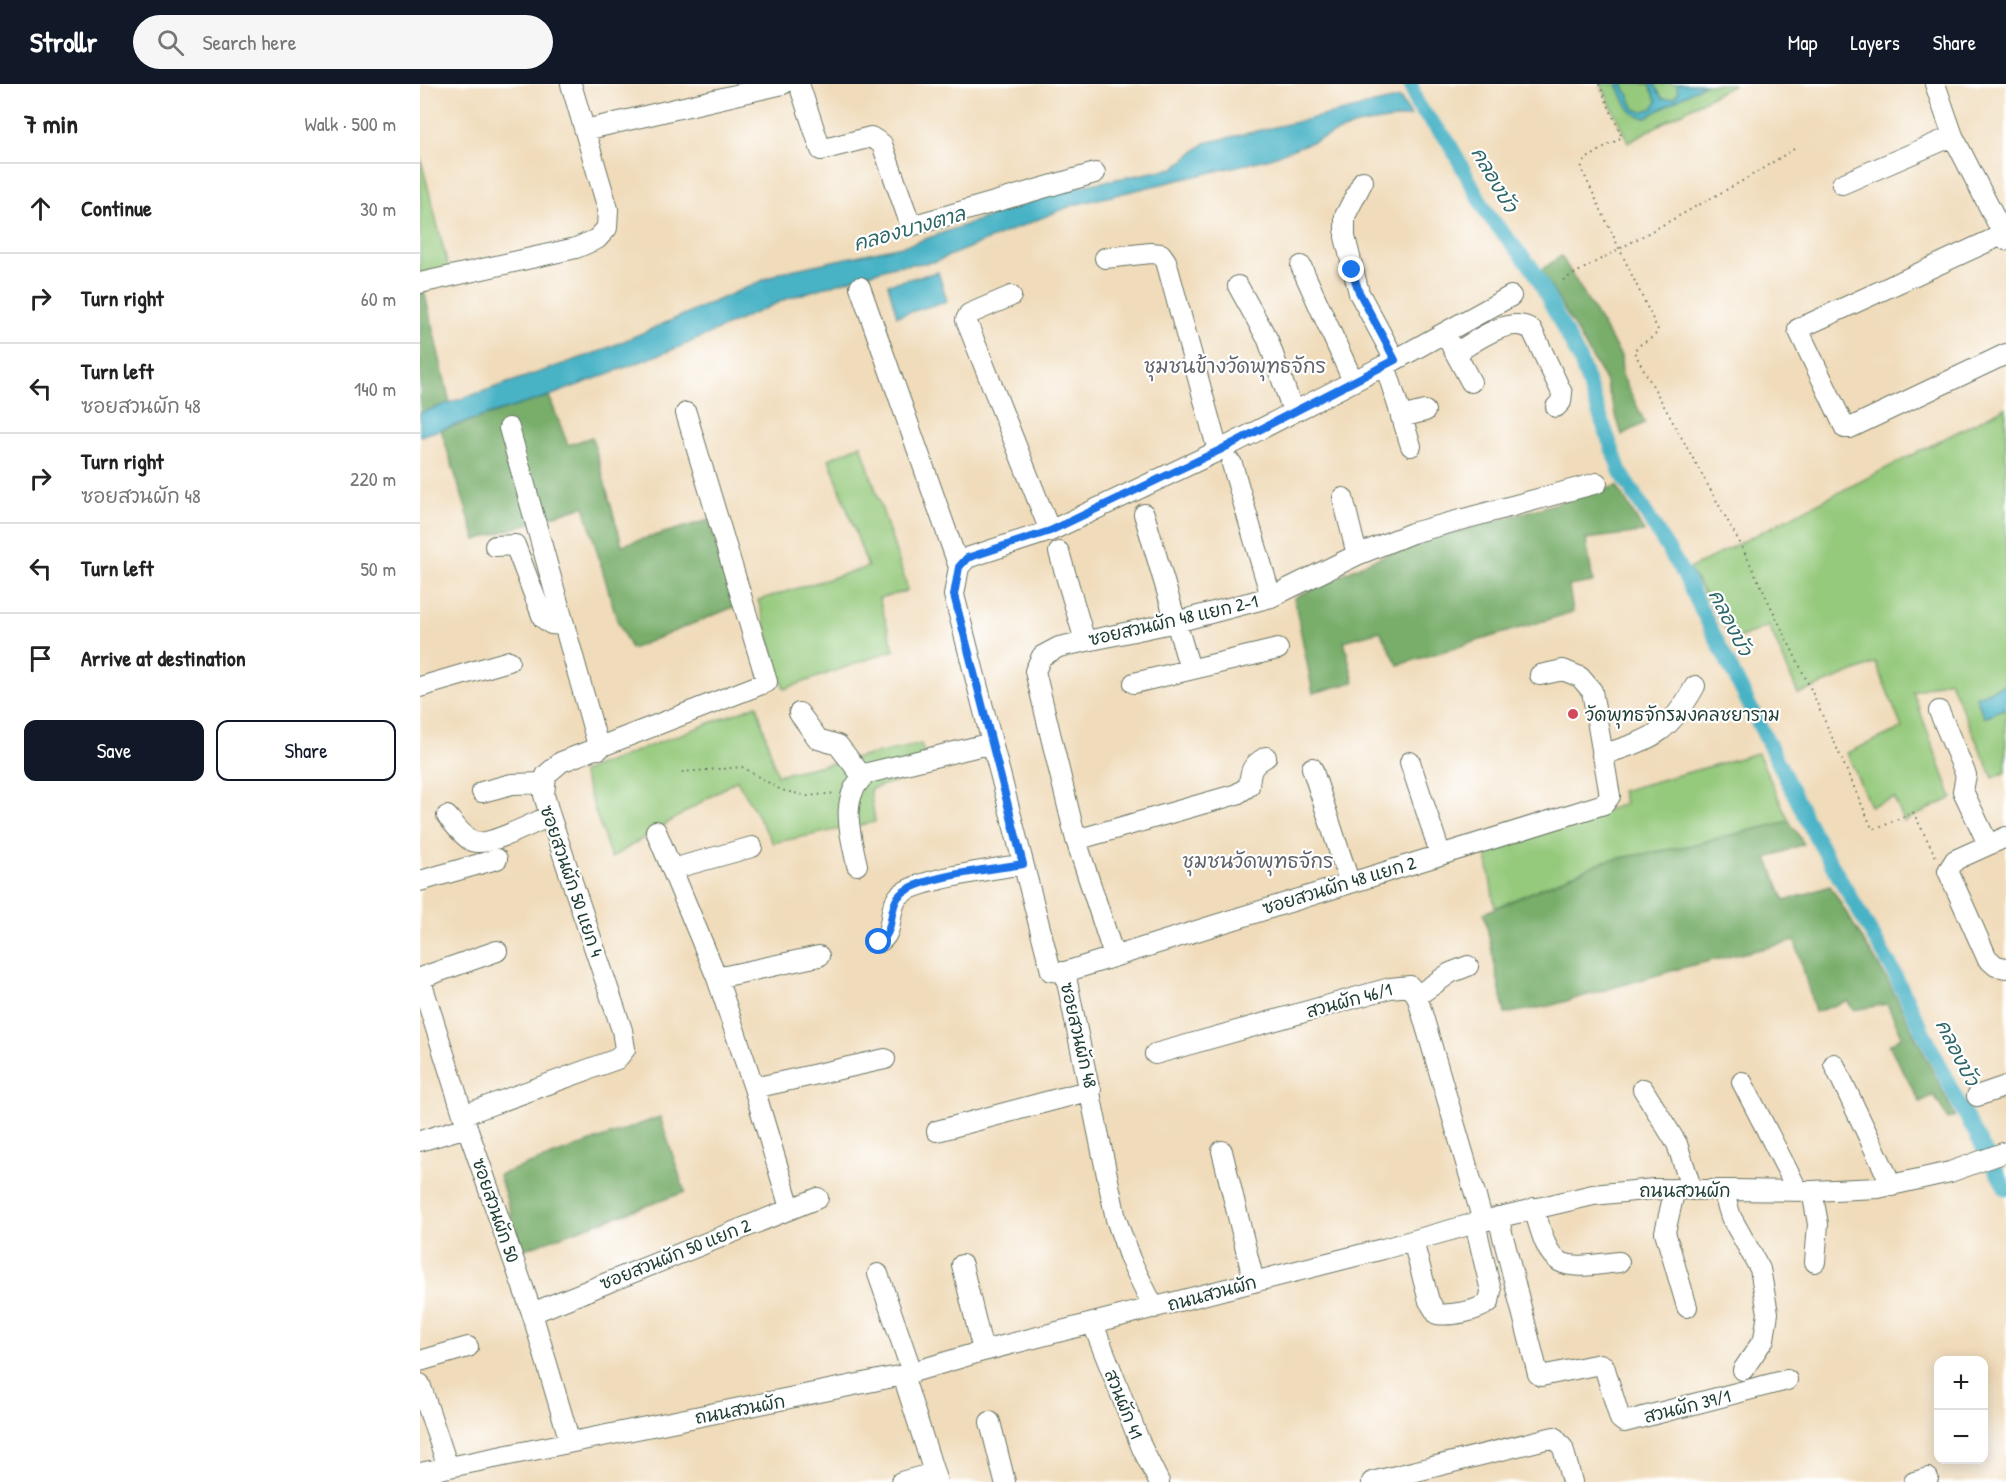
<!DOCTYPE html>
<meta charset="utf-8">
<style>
:root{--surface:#fff;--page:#f6f6f6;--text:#222;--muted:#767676;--line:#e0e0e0;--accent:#111827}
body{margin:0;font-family:"Patrick Hand","Playpen Sans Thai",sans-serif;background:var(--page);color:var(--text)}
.controls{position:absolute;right:18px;bottom:18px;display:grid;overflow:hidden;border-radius:12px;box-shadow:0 3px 15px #0003}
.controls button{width:54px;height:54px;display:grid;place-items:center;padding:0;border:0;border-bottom:2px solid var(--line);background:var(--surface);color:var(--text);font:30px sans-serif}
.stop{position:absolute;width:18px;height:18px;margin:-14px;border:4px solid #1a73e8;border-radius:50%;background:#fff}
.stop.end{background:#1a73e8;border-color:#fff;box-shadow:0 2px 6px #0008}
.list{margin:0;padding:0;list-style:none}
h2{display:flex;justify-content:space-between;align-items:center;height:78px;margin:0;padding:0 24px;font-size:26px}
h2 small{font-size:20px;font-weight:400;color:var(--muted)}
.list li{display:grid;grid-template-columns:39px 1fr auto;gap:18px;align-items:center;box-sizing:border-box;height:90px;padding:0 24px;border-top:2px solid var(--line)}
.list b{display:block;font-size:22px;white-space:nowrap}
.list p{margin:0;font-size:20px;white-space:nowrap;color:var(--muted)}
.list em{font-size:20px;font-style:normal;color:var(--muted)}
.actions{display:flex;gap:12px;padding:18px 24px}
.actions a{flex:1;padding:14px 0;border:2px solid var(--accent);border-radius:12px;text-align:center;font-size:21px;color:var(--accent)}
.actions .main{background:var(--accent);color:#fff}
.icon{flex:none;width:33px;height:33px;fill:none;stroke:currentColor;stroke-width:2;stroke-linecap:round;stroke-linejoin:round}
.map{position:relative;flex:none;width:1586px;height:1398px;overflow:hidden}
header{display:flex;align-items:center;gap:36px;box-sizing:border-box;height:84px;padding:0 30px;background:var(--accent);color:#fff}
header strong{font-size:28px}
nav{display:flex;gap:33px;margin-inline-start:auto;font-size:21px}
.search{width:420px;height:54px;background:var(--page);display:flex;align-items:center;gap:15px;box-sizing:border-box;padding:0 21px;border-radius:33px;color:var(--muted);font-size:22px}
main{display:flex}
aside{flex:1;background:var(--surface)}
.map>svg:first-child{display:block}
.green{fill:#95c97b;stroke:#5a8358;stroke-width:1.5}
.forest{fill:#78ad6b;stroke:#4c7550;stroke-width:1.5}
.water{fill:#48b3c6;stroke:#34787d;stroke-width:1.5}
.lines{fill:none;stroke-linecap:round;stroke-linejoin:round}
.canal{stroke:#48b3c6;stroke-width:15}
.minor-casing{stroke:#687463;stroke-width:22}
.path{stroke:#687463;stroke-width:2;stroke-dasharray:1.5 4.5;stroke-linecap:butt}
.minor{stroke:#fff;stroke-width:20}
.route{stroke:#1a73e8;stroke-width:8}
.poi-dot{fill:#d1495b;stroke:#fff;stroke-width:2}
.labels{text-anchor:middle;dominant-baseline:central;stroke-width:4.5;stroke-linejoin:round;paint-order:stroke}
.street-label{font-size:18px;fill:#1f3d34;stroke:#fff}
.poi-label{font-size:18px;fill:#1f3d34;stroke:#fff;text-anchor:start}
.water-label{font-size:20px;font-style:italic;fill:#2d6667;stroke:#fff}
.neighbourhood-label{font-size:20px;fill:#61646b;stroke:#fff}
</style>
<header>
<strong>Strollr</strong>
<div class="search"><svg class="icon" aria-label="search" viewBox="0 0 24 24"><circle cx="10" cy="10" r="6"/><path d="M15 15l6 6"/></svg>Search here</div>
<nav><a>Map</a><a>Layers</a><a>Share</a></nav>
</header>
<main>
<aside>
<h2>7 min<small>Walk · 500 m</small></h2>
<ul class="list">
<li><svg class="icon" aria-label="ahead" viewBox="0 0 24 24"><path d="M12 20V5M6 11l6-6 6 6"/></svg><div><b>Continue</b></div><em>30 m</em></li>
<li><svg class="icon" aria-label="right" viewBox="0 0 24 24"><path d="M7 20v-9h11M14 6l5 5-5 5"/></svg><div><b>Turn right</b></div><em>60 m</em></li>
<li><svg class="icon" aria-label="left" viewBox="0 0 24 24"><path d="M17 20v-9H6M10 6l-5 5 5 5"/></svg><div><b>Turn left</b><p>ซอยสวนผัก 48</p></div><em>140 m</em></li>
<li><svg class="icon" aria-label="right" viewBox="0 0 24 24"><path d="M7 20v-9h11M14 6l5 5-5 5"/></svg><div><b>Turn right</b><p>ซอยสวนผัก 48</p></div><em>220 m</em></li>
<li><svg class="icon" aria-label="left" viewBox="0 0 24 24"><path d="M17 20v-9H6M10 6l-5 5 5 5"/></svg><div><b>Turn left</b></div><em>50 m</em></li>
<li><svg class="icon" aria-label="arrive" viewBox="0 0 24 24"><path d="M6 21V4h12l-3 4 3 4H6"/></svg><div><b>Arrive at destination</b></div></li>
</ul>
<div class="actions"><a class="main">Save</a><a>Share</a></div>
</aside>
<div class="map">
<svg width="1586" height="1398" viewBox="0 0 1586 1398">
<rect width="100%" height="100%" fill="#fff"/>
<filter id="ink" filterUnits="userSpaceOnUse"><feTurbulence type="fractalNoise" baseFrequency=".0167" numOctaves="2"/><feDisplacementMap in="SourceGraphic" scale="12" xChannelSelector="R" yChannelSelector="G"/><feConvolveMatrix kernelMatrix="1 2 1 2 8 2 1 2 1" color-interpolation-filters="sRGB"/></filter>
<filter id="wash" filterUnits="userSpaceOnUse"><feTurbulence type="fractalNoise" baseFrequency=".008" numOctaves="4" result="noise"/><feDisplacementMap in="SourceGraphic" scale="24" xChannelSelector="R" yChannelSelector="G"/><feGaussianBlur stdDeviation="1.35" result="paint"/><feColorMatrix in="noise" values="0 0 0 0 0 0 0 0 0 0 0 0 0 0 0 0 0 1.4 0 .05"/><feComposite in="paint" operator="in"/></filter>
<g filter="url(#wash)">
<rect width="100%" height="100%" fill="#f0dbba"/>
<path class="green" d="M 1181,0 L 1314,0 L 1208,58 Z
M 0,72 L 29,186 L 0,189 Z
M 1586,323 L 1586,600 L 1556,613 L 1564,633 L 1586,624 L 1586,688 L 1573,694 L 1529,596 L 1493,608 L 1532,714 L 1484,737 L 1474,714 L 1450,722 L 1427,669 L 1482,644 L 1456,579 L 1378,610 L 1349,542 L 1313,556 L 1269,485 Z
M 441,361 L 486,499 L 487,507 L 459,514 L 474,566 L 364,605 L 338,516 L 448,483 L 409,375 Z
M 337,621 L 357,691 L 501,660 L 510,687 L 450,705 L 455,738 L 353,759 L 317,696 L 191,774 L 162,688 Z
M 1338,669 L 1369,737 L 1263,763 L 1184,777 L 1075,824 L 1065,765 L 1205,720 L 1201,707 Z"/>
<path class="forest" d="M 1141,172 L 1201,272 L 1202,291 L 1225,339 L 1202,351 L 1185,296 L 1121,186 Z
M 0,189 L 30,319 L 0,329 Z
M 129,312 L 148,361 L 172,353 L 202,461 L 289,436 L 316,522 L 211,565 L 197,536 L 164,422 L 56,456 L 21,346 Z
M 1197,402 L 1224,448 L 1166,455 L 1173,498 L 1149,502 L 1153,528 L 978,581 L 960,547 L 924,557 L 934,598 L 893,609 L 874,514 L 950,477 L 1002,458 Z
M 1369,737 L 1384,760 L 1347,774 L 1365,817 L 1410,802 L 1468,897 L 1535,1032 L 1528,1035 L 1514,1011 L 1500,1018 L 1469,961 L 1482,952 L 1467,920 L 1434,926 L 1427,917 L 1395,928 L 1375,857 L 1269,882 L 1129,922 L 1085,930 L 1064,829 L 1184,777 L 1263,763 Z
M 240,1033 L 265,1108 L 102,1166 L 79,1091 Z"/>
<path class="water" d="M 1197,0 L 1203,0 L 1215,25 L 1222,28 L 1233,24 L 1237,17 L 1229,0 L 1234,0 L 1243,15 L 1254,14 L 1258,9 L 1257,0 L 1285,0 L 1227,33 C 1208,34 1204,15 1197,0 Z
M 980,14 L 991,32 L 936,41 L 847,75 L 653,121 L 514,178 L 474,182 L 366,215 L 262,262 L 129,312 L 0,352 L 0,329 L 181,267 L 362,188 L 491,160 L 650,104 L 754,84 L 785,59 Z
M 518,188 L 527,217 L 477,232 L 468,200 Z
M 1586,600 L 1586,624 L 1564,633 L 1556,613 Z"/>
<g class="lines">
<path class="canal" d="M 991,0 L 997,21 L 1028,57 L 1068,131 L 1113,185 L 1160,276 L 1200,387 L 1264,491 L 1394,750 L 1471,883 L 1537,1016 L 1586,1105"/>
</g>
</g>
<g filter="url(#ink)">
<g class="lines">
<g class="minor-casing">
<path id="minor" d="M 379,0 L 401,66 L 451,53 L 462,60 L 491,142 L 675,89
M 1515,0 L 1533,52 L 1586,156
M 165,46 L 363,0
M 943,97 L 925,132 L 925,153 L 939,209 L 975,276
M 1422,100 L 1533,52
M 1582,151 L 1378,245 L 1425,344 L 1430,344 L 1586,270
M 685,174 L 731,169 L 741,170 L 746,177 L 798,367
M 881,182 L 933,297
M 0,199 L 156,164 L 177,155 L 187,144 L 188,125 L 151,0
M 818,202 L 848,256 L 873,327
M 440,203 L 539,483
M 591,212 L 549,230 L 546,236 L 630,447
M 1030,259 L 1051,298
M 1036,269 C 1055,257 1091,230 1112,246 L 1142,309 L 1141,318 L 1136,323
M 965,281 L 991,362
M 981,333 L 1005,327
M 89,344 L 179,665
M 812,380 L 851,513
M 923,414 L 937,471
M 724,430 L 770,585
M 75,462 L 95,461 L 123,534 L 131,540 L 144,541
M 639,468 L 665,557
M 714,599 L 858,565
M 0,603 L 89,577
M 1519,627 L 1546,691 L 1543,707 L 1568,760
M 379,629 L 398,655 L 418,661 L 443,693
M 1182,671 C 1233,654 1247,652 1275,602
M 990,678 L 1020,769
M 892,684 L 929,797
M 62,708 L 92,700 L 123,699
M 27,732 C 34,740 41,750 50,756 C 63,766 115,738 130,732
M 236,747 L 297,894 L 334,1004 L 370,1124
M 1586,753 L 1535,776 L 1528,787 L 1567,874 L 1576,882 L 1586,884
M 656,756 L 817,710 L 829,702 C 830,686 832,681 846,673
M 437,781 C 430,750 418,710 448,689 L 572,659
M 252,785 L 332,763
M 0,797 L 77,775
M 459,858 C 475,849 467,827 478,813 C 492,795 577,785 603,780
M 694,872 L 656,756 L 615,587 L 622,572 L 639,563 L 756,538 L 851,513 L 937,471 L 992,449 L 1177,399
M 645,888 L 1184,720 L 1190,712 L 1172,607 L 1160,593 L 1143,586 L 1120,591
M 0,894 L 47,1043 L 112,1229 L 150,1358
M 0,894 L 77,867
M 297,894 L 399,872
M 997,912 L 1030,889 L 1048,882
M 735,970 L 970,904 L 990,902 L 997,912 L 1063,1137
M 1414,980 L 1472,1102
M 1322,998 L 1378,1107
M 334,1004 L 465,975
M 1223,1005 L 1257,1060 L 1272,1106
M 1557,1012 L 1586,1002
M 43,1031 L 197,975 L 205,965 L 202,946 L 130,732 L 124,711 L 126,691 L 141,678 L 347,598 L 266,329
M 517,1047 L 671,1006
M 0,1057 L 47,1043
M 802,1067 L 834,1198
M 1255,1105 L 1245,1148 L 1267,1223
M 1303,1107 L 1311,1133 L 1340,1185 L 1348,1229 L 1344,1255 L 1323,1286
M 1392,1107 L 1398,1140 L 1395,1178
M 1114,1124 C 1131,1186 1136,1186 1199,1178
M 1078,1133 L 1118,1290 L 1121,1292 L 1180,1280 L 1184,1282 L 1200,1335 L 1204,1338 L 1367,1296
M 993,1157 L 1009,1217 L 1017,1230 C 1031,1232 1058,1227 1069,1218 L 1071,1207 L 1055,1139
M 542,1181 L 563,1267
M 458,1190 L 492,1288
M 734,1224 L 710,1175 L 696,1135 L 645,888 L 631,887 L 534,511 L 539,483 L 547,474 L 630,447 L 798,367 L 975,276 L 1091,212
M 112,1229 L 398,1114
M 673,1240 L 722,1364 L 739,1398
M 0,1277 L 48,1263
M 483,1291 L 517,1398
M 0,1300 L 28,1383
M 570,1338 L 585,1398
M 0,1389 L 483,1291 L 563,1267 L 963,1165 L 1063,1137 L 1173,1111 L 1234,1105 L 1392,1107 L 1458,1104 L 1530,1088 L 1586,1068
M 481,1398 L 514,1389
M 952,1398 L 1134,1353 L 1143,1364 L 1152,1398
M 1494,1398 L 1508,1394"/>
</g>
<path class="path" d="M 1179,0 L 1202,53 L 1166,75 L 1161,84 L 1238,246 C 1234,257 1219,257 1214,268 L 1320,459 L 1389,601 L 1452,744 L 1459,744 L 1493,728 L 1517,775
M 1143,196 L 1324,96 L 1374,65
M 262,688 L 322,683 L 361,706 L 388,712 L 416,709"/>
<use href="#minor" class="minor"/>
</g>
</g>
<g class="lines" filter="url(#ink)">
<path class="route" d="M 459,858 C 475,849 468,827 478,813 C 494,792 576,785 603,780 L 534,511 L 539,483 L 547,474 L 630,447 L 798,367 L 975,276 L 939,208 L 932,186"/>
</g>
<circle class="poi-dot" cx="1153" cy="630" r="6"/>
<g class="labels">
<g class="street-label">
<text transform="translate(753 536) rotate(-13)">ซอยสวนผัก 48 แยก 2-1</text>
<text transform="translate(152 797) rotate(71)">ซอยสวนผัก 50 แยก 4</text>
<text transform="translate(919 801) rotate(-17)">ซอยสวนผัก 48 แยก 2</text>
<text transform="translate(929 916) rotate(-15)">สวนผัก 46/1</text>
<text transform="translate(659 951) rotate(77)">ซอยสวนผัก 48</text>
<text x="1265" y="1106">ถนนสวนผัก</text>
<text transform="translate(76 1126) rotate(71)">ซอยสวนผัก 50</text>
<text transform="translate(255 1170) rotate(-22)">ซอยสวนผัก 50 แยก 2</text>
<text transform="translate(792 1209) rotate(-15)">ถนนสวนผัก</text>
<text transform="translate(704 1320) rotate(68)">สวนผัก 41</text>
<text transform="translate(1267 1322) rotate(-14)">สวนผัก 39/1</text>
<text transform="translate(320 1325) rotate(-11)">ถนนสวนผัก</text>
</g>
<g class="poi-label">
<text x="1165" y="630">วัดพุทธจักรมงคลชยาราม</text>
</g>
<g class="water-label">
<text transform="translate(1075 95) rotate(60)">คลองบัว</text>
<text transform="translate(489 144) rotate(-16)">คลองบางตาล</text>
<text transform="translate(1311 538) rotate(63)">คลองบัว</text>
<text transform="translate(1538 968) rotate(63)">คลองบัว</text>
</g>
<g class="neighbourhood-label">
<text x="815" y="281">ชุมชนข้างวัดพุทธจักร</text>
<text x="838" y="776">ชุมชนวัดพุทธจักร</text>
</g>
</g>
</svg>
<div class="controls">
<button>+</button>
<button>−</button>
</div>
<div class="stop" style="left:459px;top:858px"></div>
<div class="stop end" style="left:932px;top:186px"></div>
</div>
</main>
